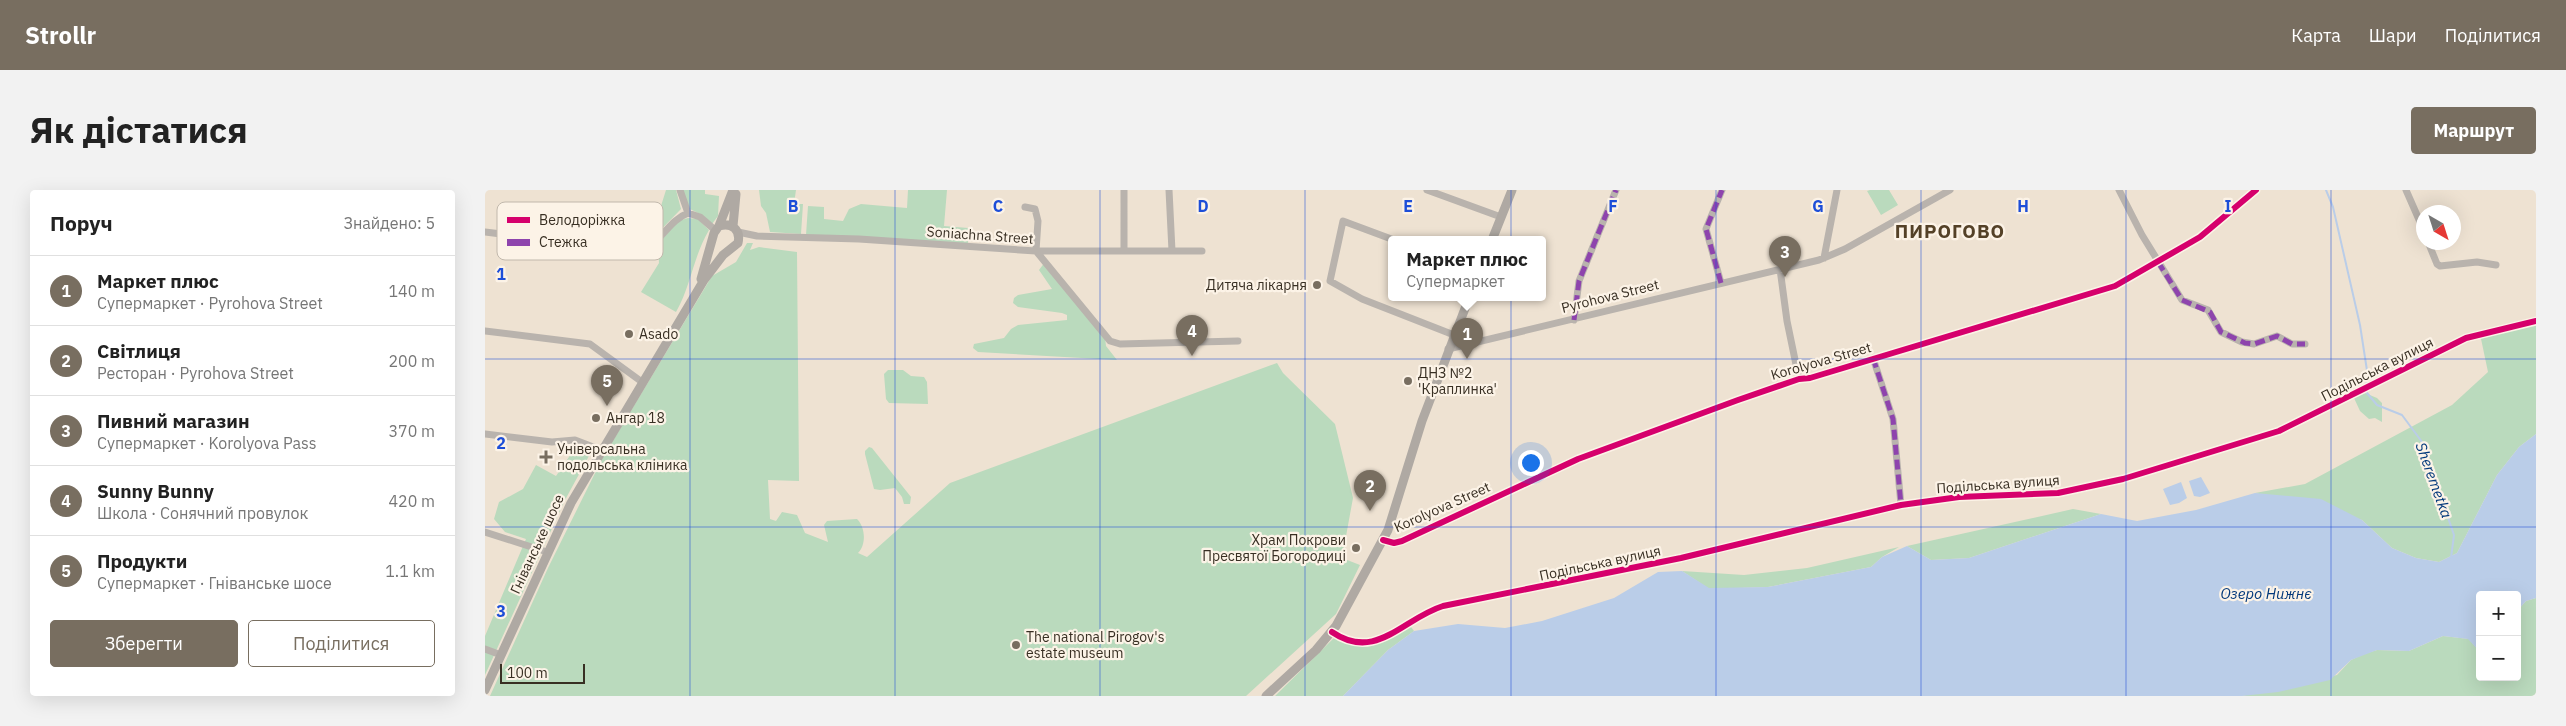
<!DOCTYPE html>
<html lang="uk">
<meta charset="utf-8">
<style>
:root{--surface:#fff;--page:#f2f2f2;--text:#222;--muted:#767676;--line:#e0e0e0;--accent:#786e60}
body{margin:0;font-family:"IBM Plex Sans",sans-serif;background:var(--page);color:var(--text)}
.controls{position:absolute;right:15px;bottom:15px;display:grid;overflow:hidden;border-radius:5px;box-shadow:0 5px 20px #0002}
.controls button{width:45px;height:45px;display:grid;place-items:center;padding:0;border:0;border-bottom:1px solid var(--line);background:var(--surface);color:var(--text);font:25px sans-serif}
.compass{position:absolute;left:1931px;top:15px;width:45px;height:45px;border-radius:50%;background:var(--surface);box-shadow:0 5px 20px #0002;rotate:141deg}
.scale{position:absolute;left:15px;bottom:12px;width:85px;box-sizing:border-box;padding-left:5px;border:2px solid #382f23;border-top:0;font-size:14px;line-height:18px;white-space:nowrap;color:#382f23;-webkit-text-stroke:4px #fcf3e7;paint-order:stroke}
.you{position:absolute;left:1045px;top:272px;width:18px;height:18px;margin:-12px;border:4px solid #fff;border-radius:50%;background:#1a73e8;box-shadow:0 0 0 8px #1a73e833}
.badge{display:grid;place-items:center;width:32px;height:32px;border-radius:50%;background:var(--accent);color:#fff;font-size:16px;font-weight:700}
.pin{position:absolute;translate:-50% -41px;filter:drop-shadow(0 1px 2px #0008)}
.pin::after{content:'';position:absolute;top:26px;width:18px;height:15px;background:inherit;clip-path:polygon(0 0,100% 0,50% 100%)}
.popup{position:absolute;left:903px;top:46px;width:158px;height:65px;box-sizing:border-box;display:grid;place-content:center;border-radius:5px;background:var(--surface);filter:drop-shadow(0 1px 4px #0005);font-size:16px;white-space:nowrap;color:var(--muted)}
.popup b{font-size:19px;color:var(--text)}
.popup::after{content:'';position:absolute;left:50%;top:100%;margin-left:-10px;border:10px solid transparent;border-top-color:var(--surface)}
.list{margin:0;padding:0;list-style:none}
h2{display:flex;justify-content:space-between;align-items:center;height:65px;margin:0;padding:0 20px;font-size:21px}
h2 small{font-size:16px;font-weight:400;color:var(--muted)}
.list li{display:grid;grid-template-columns:32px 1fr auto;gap:15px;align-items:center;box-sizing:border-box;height:70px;padding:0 20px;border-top:1px solid var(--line)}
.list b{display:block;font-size:19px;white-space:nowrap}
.list p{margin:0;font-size:16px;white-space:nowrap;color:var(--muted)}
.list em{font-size:16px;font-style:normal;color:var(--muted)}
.actions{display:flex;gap:10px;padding:15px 20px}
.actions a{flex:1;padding:11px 0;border:1px solid var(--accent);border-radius:5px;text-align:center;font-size:18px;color:var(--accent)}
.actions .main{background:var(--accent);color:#fff}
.map{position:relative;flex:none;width:2051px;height:506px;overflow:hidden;border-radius:5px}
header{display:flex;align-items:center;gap:30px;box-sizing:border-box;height:70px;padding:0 25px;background:var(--accent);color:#fff}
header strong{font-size:24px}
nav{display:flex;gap:28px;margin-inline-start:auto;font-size:18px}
.intro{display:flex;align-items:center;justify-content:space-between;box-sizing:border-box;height:120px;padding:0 30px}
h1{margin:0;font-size:35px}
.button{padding:12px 22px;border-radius:5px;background:var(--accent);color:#fff;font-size:18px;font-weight:700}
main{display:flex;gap:30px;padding:0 30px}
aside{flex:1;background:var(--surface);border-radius:5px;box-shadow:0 5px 20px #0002}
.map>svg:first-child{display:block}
.green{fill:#badabd}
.water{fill:#bacde8}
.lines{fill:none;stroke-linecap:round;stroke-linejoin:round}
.stream{stroke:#bacde8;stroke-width:2}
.street{stroke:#b9b3ad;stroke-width:7}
.secondary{stroke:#afa9a3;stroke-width:9}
.quiet{stroke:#8e44ad;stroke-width:5;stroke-dasharray:10 5;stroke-linecap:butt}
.cycleway-casing{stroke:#fcf3e7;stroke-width:9}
.cycleway{stroke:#d6006c;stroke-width:6}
.grid{fill:none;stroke:#1d4ed8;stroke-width:1;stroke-opacity:0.55}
.poi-dot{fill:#786e60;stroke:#fcf3e7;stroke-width:2}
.labels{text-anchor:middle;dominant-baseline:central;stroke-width:4.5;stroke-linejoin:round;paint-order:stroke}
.street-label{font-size:14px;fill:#382f23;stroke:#fcf3e7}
.poi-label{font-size:14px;fill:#382f23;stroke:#fcf3e7;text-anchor:start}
.water-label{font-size:15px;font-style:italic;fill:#03397b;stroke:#fcf3e7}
.district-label{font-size:19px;font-weight:bold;letter-spacing:1px;fill:#544127;stroke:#fcf3e7}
.key{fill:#fcf3e7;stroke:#c1b8ac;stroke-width:1}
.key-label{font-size:14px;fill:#382f23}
.grid-label{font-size:16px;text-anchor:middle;font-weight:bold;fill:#1d4ed8;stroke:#fcf3e7;stroke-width:4.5;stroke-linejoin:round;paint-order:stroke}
</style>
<header>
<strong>Strollr</strong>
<nav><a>Карта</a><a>Шари</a><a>Поділитися</a></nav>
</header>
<div class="intro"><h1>Як дістатися</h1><a class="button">Маршрут</a></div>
<main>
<aside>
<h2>Поруч<small>Знайдено: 5</small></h2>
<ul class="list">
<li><span class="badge">1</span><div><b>Маркет плюс</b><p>Супермаркет · Pyrohova Street</p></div><em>140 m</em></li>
<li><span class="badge">2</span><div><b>Світлиця</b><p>Ресторан · Pyrohova Street</p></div><em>200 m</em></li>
<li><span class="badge">3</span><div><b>Пивний магазин</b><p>Супермаркет · Korolyova Pass</p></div><em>370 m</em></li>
<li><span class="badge">4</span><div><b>Sunny Bunny</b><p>Школа · Сонячний провулок</p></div><em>420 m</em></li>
<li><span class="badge">5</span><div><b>Продукти</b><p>Супермаркет · Гніванське шосе</p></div><em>1.1 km</em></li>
</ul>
<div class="actions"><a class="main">Зберегти</a><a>Поділитися</a></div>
</aside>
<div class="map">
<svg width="2051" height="506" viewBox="0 0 2051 506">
<rect width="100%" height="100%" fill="#eee2d2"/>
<path class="green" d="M 181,0 L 191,0 L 196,19 L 165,51 Z
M 197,0 L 220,0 L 220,4 L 234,6 L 233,26 L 227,34 L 217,25 L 205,19 Z
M 274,0 L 311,0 L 309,14 L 318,14 L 316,44 L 285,42 L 281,23 L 276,16 Z
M 423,0 L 462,0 L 459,36 L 483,38 L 483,55 L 321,45 L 323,16 L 339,17 L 339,29 L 358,31 L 364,19 L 376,14 L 422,18 Z
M 1385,0 L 1404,0 L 1413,15 L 1396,25 L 1382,1 Z
M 203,28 L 213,29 L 224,40 C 208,67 206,96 191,122 L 156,102 L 174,73 L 173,54 L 193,31 Z
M 262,53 L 268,53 L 265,60 L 274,57 L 312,62 L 314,291 L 283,290 L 285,329 L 291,331 L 297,322 L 312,325 L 320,343 L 343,352 L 339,335 L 342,331 L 372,329 C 381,338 381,355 373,363 L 382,367 L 465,293 L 792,173 L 798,183 L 850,234 L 868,308 L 857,368 L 875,375 L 851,424 L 761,506 L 5,506 L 63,378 L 117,269 L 227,86 L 251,72 Z
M 560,72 L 620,147 L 621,156 L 632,170 L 493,162 L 488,158 L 489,154 L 519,148 L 526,139 L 533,135 L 582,130 L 582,125 L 577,123 L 533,117 L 528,113 L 529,108 L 533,105 L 567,99 L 554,80 Z
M 2051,131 L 2051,244 L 2034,257 L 2012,285 L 1972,363 L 1954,372 L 1931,368 L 1907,358 L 1877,330 L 1770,303 L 1820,294 L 1967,215 L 2003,182 L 1995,144 Z
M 403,180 L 418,180 L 426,186 L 439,187 L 442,192 L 443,214 L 404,213 L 401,209 L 399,184 Z
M 1880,203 L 1892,208 L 1897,213 L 1897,232 L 1890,228 L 1884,229 L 1875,221 L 1869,208 Z
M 94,256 L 101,257 L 105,264 L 80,310 L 0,485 L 0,446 L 41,349 L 20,342 L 9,329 L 14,312 L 38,299 L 51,275 L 71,286 L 88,261 Z
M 384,257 L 387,258 L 426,307 L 425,314 L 419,314 L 417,307 L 410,298 L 395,300 L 389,299 L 380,264 L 380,261 Z
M 1588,319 L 1616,324 L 1484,368 L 1446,370 L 1422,356 Z
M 1414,357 L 1397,367 L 1386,377 L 1283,397 L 1224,399 L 1197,381 L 1259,385 L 1322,378 Z
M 2051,408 L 2051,506 L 1735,506 L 1757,506 L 1852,485 L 1866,470 L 1879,464 L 1892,460 L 1924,461 L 1958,446 L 1984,449 L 1995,462 L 1995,487 L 2032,487 L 2032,421 L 2041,411 Z
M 923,433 L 929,441 L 903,460 L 858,506 L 790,506 L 852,445 L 876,454 Z"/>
<path class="water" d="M 2051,244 L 2051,408 L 2041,411 L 2032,421 L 2032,405 L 1995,405 L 1995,462 L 1983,449 L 1958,446 L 1924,461 L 1892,460 L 1866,470 L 1845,490 L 1793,502 L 1757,506 L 858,506 L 903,460 L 929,441 L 973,434 L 1020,438 L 1057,431 L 1129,408 L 1173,382 L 1197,381 L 1224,398 L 1283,397 L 1386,377 L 1397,367 L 1422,356 L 1446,370 L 1484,368 L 1616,324 L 1652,331 L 1711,320 L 1770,303 L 1836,309 L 1877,330 L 1907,358 L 1931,368 L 1954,372 L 1972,363 L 2012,285 L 2034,257 Z
M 1716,287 L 1725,303 L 1715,307 L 1709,306 L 1704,291 Z
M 1696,292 L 1702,308 L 1694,313 L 1685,315 L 1678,299 Z"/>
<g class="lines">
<path class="stream" d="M 1841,0 L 1848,17 L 1875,135 L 1883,187 L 1881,195
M 1882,203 L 1892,215 L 1917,225 L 1937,252 L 1969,345 L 1966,368"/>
<path class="street" d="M 195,0 L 203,23 L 215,27 L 230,40
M 639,0 L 639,61
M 684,0 L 687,61
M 942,0 L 1016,27
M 1634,0 L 1657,45 L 1697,110 L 1723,120 L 1736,142 L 1757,152 L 1769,154 L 1792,146 L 1807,154 L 1820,154
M 1921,0 L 1939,41
M 540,17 L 550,19 L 553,31 L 551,61 L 625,151 L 635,154 L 753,151
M 0,42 L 151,61 C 177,55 181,32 203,23
M 253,42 L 272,46 L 374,49 L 551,61 L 717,61
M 909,50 L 858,31 L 845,91 L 877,109 L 969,145
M 1943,52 L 1952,74 L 1955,76 L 1992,72 L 2011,75
M 1339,68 L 1352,0
M 1295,79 L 1302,131 L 1314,189
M 1236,93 L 1221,39 L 1237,0
M 1089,130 L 1094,91 L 1131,0
M 0,141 L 105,154 L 157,192
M 963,159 L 1334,70 L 1360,59 L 1465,0
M 1388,168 L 1408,229 L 1416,315
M 0,244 L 67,252 L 90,250 L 116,260
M 0,342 L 62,362
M 898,350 L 909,353 L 917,351 L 1093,269 L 1253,210 L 1314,189 L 1325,188 L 1630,96 L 1715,47 L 1771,0
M 847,442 C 891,472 917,429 958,416 L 1196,368 L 1416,315 L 1474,307 L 1573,303 L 1638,289 L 1794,241 L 1981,148 L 2051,131
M 0,459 L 16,465"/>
<path class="secondary" d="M 248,36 L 251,4
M 1007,50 L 1027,0
M 216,89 L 229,43 L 234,36 L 248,0
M 0,500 L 86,313 L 219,90 L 238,65 L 253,53 C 256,40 247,32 234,36
M 781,506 L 831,460 L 851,436 L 903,340 L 937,231 L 984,108"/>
<path class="quiet" d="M 1673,72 L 1697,110 L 1725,122 L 1736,142 L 1760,153 L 1769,154 L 1792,146 L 1807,154 L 1820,154
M 1236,93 L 1221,39 L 1237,0
M 1089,130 L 1094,91 L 1131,0
M 1388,168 L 1408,229 L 1416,315"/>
<g class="cycleway-casing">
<path id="cycleway" d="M 898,350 L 909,353 L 917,351 L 1093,269 L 1253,210 L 1314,189 L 1325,188 L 1630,96 L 1715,47 L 1771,0
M 847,442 C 891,472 917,429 958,416 L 1196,368 L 1416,315 L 1474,307 L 1573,303 L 1638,289 L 1794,241 L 1981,148 L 2051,131"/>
</g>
<use href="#cycleway" class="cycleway"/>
</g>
<path class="grid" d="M 205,0 L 205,506M 410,0 L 410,506M 615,0 L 615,506M 820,0 L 820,506M 1026,0 L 1026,506M 1231,0 L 1231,506M 1436,0 L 1436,506M 1641,0 L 1641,506M 1846,0 L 1846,506M 0,169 L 2051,169M 0,337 L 2051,337"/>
<g class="poi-dot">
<circle cx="832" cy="95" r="5"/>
<circle cx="144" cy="144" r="5"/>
<circle cx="923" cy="191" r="5"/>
<circle cx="111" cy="228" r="5"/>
<path d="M58.5 259.5h5v5h5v5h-5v5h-5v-5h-5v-5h5z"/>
<circle cx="871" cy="358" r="5"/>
<circle cx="531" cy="455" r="5"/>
</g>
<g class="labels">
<g class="street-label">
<text transform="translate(495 45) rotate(4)">Soniachna Street</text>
<text transform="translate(1125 106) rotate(-14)">Pyrohova Street</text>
<text transform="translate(1336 171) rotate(-16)">Korolyova Street</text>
<text transform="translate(1892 179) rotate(-27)">Подільська вулиця</text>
<text transform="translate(1513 294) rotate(-4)">Подільська вулиця</text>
<text transform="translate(957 317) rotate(-24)">Korolyova Street</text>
<text transform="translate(52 354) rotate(-65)">Гніванське шосе</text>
<text transform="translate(1115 373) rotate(-12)">Подільська вулиця</text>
</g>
<g class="poi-label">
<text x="822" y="95" text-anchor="end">Дитяча лікарня</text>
<text x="154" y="144">Asado</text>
<text x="933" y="183">ДНЗ №2<tspan x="933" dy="16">'Краплинка'</tspan></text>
<text x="121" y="228">Ангар 18</text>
<text x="72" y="259">Універсальна<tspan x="72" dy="16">подольська кліника</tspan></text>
<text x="861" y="350" text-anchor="end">Храм Покрови<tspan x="861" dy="16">Пресвятої Богородиці</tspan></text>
<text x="541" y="447">The national Pirogov's<tspan x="541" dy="16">estate museum</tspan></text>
</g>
<g class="water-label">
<text transform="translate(1949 290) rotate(70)">Sheremetka</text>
<text x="1781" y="403">Озеро Нижнє</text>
</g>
<g class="district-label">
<text x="1465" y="41">ПИРОГОВО</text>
</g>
</g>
<rect x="12" y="12" width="166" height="58" rx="8" class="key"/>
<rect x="22" y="27" width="23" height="6" fill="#d6006c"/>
<rect x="22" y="49" width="23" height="7" fill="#8e44ad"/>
<g class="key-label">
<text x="54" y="35">Велодоріжка</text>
<text x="54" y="57">Стежка</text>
</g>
<g class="grid-label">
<text x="308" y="22">B</text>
<text x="513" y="22">C</text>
<text x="718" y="22">D</text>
<text x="923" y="22">E</text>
<text x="1128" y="22">F</text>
<text x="1333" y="22">G</text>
<text x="1538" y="22">H</text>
<text x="1743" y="22">I</text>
<text x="16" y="90">1</text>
<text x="16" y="259">2</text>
<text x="16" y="427">3</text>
</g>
</svg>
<div class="controls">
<button>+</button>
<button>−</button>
</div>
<svg class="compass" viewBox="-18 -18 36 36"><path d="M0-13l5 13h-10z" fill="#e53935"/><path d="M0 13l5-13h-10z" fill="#767676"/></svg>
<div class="scale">100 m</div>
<div class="you"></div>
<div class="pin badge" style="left:982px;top:169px">1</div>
<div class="popup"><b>Маркет плюс</b>Супермаркет</div>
<div class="pin badge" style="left:885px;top:321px">2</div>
<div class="pin badge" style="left:1300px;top:87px">3</div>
<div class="pin badge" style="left:707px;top:166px">4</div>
<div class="pin badge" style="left:122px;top:216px">5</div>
</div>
</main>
